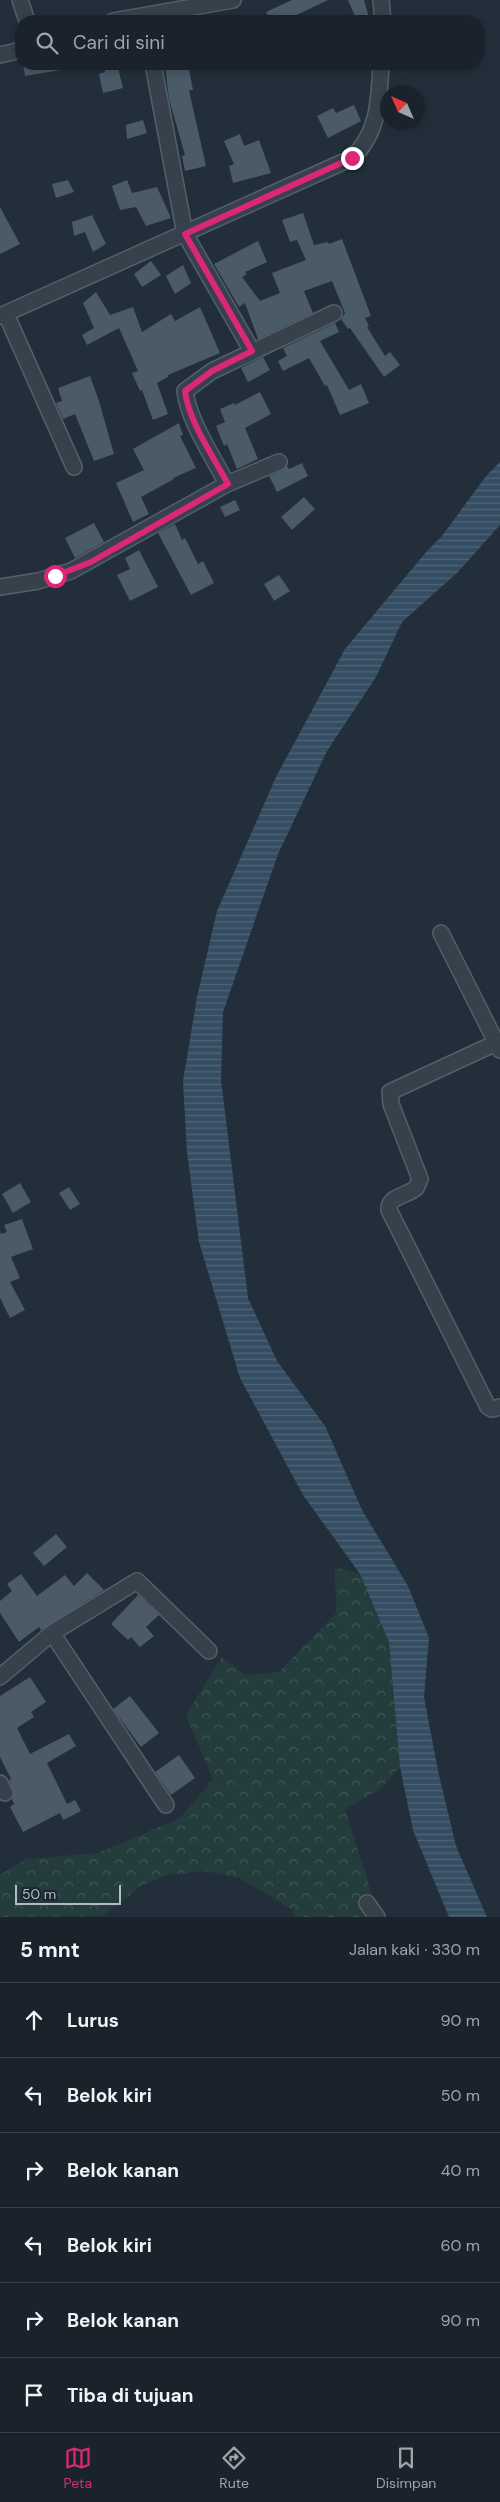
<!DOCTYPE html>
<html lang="id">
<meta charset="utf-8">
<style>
:root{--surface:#1a232c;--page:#272f38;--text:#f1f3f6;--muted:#9fa4a9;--line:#384048;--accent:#db2777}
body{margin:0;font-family:"DM Sans",sans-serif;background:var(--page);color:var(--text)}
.compass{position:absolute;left:380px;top:85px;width:45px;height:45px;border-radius:50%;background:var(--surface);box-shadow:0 2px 8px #0003;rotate:315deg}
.scale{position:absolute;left:15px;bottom:12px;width:106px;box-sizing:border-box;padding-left:5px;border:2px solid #b1bcc7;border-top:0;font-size:14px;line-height:18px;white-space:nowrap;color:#b1bcc7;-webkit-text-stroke:4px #1b2630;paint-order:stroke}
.stop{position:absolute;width:15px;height:15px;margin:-11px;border:4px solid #db2777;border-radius:50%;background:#fff}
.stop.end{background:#db2777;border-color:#fff;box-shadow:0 1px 5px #0008}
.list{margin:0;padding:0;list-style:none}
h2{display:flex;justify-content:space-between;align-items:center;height:65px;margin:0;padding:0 20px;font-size:21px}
h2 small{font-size:16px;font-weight:400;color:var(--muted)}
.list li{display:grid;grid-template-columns:32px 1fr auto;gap:15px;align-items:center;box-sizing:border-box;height:75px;padding:0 20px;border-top:1px solid var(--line)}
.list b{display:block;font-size:19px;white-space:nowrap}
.list em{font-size:16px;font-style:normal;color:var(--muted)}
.icon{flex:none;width:28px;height:28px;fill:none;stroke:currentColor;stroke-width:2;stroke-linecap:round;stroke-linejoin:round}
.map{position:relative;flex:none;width:500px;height:1917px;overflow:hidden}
.search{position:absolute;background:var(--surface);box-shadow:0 2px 8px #0003;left:15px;right:15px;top:15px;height:55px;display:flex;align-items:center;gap:12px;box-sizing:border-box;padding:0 18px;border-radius:20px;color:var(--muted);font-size:19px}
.sheet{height:515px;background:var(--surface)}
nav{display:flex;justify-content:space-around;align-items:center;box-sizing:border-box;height:70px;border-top:1px solid var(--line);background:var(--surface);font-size:14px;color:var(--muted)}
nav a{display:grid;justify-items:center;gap:2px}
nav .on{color:var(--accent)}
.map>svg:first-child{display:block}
.forest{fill:url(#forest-crowns)}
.water{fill:url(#water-rules)}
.building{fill:#4a5a67}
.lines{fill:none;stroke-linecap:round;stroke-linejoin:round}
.minor-casing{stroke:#545f69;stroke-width:18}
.minor{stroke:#36414b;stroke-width:15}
.route{stroke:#db2777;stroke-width:6}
</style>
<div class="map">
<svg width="500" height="1917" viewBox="0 0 500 1917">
<defs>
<pattern id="forest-crowns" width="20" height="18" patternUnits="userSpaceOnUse" patternTransform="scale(1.25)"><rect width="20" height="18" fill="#243c3c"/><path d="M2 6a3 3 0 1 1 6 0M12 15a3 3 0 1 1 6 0" fill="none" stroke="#415657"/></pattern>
<pattern id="water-rules" width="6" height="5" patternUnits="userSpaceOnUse" patternTransform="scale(1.25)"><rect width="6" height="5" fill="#354d62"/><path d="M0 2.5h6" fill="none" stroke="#506577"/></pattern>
</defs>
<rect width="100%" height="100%" fill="#222f3b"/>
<path class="forest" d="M 335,1567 L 360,1574 L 389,1642 L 400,1767 L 380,1789 L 345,1809 L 379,1917 L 294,1917 L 293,1910 L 239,1878 L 205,1871 L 167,1875 L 142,1885 L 103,1916 L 0,1917 L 0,1875 L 27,1859 L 98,1853 L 180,1818 L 213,1779 L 186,1715 L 222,1657 L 246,1675 L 279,1672 L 336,1613 Z"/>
<path class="water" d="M 500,462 L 500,525 L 458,572 L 402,622 L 376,677 L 327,751 L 278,854 L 223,1012 L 221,1080 L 248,1298 L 277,1361 L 325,1426 L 362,1510 L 408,1586 L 429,1638 L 424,1697 L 438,1771 L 456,1846 L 487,1917 L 449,1917 L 413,1830 L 400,1767 L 389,1642 L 360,1574 L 303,1495 L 240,1378 L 199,1242 L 187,1152 L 183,1081 L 197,997 L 217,911 L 276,777 L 345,649 L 427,551 L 442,536 L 486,476 Z"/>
<path class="building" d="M 292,0 L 328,0 L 284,21 L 271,21 L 266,12 Z
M 348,0 L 364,0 L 370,21 L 357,21 Z
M 23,64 L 61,64 L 61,70 L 25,76 Z
M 103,64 L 117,64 L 123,88 L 103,93 L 99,74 L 105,72 Z
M 165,64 L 188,64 L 193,90 L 189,90 L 190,95 L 206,166 L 185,171 L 182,156 L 185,155 L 169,99 Z
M 354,105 L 361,121 L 328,138 L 317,116 L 333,108 L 336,113 Z
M 143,120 L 147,133 L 127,139 L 126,125 Z
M 240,134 L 244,146 L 259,140 L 271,173 L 233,183 L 229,166 L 234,164 L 224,141 Z
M 68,180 L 74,192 L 56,198 L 52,184 Z
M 127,180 L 132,193 L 157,187 L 171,218 L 146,226 L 136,207 L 120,210 L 112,186 Z
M 0,207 L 20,244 L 0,254 Z
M 303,213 L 314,245 L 328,242 L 329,244 L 342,239 L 371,316 L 365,318 L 369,326 L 367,327 L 385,356 L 390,352 L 400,365 L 384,377 L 350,328 L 348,329 L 341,319 L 345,313 L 332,281 L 304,291 L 313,313 L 258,339 L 245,303 L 239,307 L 214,264 L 258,241 L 267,262 L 245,272 L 247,274 L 242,277 L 260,301 L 280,293 L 272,273 L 306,260 L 297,240 L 290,242 L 282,220 Z
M 92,215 L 106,244 L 93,252 L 85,232 L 74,236 L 72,222 Z
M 151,261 L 161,275 L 142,287 L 134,274 Z
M 183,265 L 191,283 L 175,294 L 166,276 Z
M 96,292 L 110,315 L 133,307 L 142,332 L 171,314 L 175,321 L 200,307 L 220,353 L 168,375 L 168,377 L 157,383 L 168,414 L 153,420 L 142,390 L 140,391 L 132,373 L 138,371 L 119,328 L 87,345 L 82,335 L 94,328 L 83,303 Z
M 335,323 L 339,332 L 320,341 L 349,390 L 361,384 L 369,403 L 340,415 L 327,385 L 325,386 L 309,358 L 283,371 L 278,361 L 287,356 L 283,348 Z
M 263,357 L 270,370 L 248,382 L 241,368 Z
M 90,376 L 99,401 L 114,454 L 94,461 L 75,414 L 63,419 L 56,403 L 62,401 L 58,388 Z
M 260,392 L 271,414 L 245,428 L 258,459 L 237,469 L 227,444 L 224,446 L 216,426 L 225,422 L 220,409 L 234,403 L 235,405 Z
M 179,423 L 183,435 L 180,436 L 196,468 L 173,478 L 174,479 L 141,497 L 149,514 L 133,522 L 116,483 L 144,470 L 133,449 Z
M 302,463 L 308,476 L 277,492 L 269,476 L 283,470 L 287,466 L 289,469 Z
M 304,497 L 315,509 L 292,530 L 281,517 Z
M 235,500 L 240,510 L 225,517 L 220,507 Z
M 94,523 L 104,542 L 75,558 L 65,538 Z
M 175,524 L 182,540 L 185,538 L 198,564 L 203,561 L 214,583 L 191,595 L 158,533 Z
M 139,550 L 158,587 L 130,601 L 117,575 L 130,569 L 125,558 Z
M 279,575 L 290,591 L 274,601 L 264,584 Z
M 20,1183 L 31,1202 L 13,1213 L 2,1194 Z
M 69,1187 L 80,1204 L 70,1210 L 59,1193 Z
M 22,1219 L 33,1249 L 11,1257 L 20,1278 L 10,1282 L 25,1310 L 10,1318 L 0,1298 L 0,1231 L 1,1234 L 7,1232 L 4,1225 Z
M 56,1534 L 67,1547 L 44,1566 L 33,1553 Z
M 87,1573 L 104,1590 L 41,1630 L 39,1627 L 19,1642 L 0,1613 L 0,1601 L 12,1591 L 7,1584 L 21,1574 L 37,1596 L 65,1575 L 74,1586 Z
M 138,1595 L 159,1615 L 146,1627 L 154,1636 L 140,1647 L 131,1637 L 128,1640 L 111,1624 Z
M 30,1677 L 46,1702 L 31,1712 L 34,1717 L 17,1728 L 30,1754 L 69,1734 L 76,1746 L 47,1763 L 67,1804 L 75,1800 L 81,1811 L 63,1820 L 60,1813 L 23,1832 L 10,1807 L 14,1804 L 12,1799 L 14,1793 L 9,1780 L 11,1779 L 0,1757 L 0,1696 Z
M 130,1696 L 159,1733 L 141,1747 L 113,1709 Z
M 179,1755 L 195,1778 L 171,1795 L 155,1772 Z"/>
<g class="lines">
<g class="minor-casing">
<path id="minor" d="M 20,0 L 27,21
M 381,0 L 383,21
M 113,21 L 233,0
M 0,55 L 21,50
M 153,64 L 185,234 L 252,351
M 6,314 L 74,467
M 0,316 L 352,158 C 379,132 379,100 381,64
M 227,484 C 214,458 188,420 185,391 L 212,371 L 334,313
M 0,587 L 38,581 L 71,571 L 227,484 L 279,462
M 441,933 L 500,1050
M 496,1043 L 390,1092 L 391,1104 L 420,1179 L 416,1188 C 407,1196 388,1196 389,1210 L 488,1407 L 492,1409 L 500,1407
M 52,1633 L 166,1805
M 0,1677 L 52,1633 L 137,1581 L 209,1651
M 0,1783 L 5,1793
M 367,1903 L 377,1917"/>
</g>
<use href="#minor" class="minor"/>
</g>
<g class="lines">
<path class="route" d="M 55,576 L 91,562 L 228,484 C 214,458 188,420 185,391 L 212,371 L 252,351 L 185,234 L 352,158"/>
</g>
</svg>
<svg class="compass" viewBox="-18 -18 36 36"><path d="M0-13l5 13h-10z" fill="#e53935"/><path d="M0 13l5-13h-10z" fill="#9fa4a9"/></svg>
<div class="scale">50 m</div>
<div class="stop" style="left:55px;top:576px"></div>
<div class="stop end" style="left:352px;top:158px"></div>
<div class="search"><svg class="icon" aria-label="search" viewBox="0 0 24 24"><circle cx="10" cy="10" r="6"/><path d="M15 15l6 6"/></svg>Cari di sini</div>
</div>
<section class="sheet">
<h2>5 mnt<small>Jalan kaki · 330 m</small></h2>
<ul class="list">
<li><svg class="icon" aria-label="ahead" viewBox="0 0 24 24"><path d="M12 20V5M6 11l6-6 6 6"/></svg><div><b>Lurus</b></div><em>90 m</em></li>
<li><svg class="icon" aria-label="left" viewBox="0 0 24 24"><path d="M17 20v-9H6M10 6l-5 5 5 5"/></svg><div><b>Belok kiri</b></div><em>50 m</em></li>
<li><svg class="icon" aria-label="right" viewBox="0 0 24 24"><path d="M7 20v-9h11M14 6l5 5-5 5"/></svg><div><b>Belok kanan</b></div><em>40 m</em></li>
<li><svg class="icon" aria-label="left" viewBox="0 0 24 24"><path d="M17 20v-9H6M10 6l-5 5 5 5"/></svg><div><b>Belok kiri</b></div><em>60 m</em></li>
<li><svg class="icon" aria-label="right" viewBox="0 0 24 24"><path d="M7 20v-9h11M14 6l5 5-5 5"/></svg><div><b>Belok kanan</b></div><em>90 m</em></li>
<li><svg class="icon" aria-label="arrive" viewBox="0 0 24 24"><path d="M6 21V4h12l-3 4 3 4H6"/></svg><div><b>Tiba di tujuan</b></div></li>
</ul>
</section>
<nav>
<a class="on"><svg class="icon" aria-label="map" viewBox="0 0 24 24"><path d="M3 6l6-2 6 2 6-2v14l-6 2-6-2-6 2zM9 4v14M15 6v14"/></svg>Peta</a>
<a><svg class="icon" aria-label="directions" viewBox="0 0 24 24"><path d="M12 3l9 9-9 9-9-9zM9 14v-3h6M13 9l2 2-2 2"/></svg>Rute</a>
<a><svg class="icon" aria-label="saved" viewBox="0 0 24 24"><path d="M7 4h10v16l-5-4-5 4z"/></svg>Disimpan</a>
</nav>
